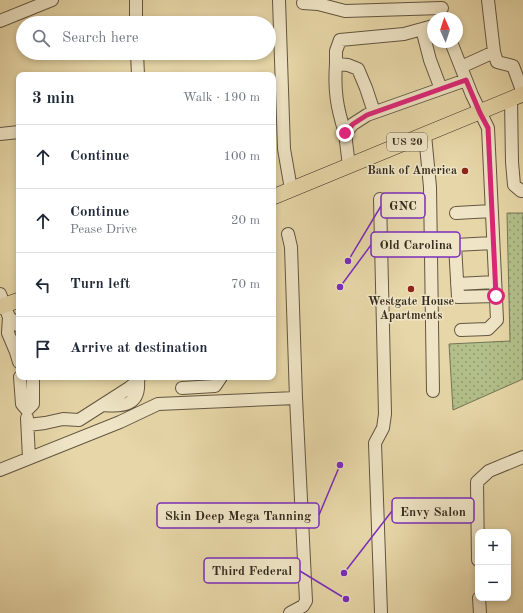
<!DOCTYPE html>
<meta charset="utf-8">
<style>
:root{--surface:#fff;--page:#f2f2f3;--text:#1f2937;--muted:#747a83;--line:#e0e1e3}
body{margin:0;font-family:"Old Standard TT",serif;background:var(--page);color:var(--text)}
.controls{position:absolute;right:12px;bottom:12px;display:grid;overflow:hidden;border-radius:8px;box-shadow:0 2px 6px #0003}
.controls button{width:36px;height:36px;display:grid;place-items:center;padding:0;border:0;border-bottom:1px solid var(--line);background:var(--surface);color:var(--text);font:20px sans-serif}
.compass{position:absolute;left:427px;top:12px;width:36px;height:36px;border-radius:50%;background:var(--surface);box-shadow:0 2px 6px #0003;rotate:357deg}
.stop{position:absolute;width:12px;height:12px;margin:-9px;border:3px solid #db2777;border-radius:50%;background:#fff}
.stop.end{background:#db2777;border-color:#fff;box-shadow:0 1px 4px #0008}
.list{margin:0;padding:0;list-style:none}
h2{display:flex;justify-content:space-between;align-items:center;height:52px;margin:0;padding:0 16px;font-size:17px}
h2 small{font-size:13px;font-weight:400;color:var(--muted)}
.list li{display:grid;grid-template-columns:26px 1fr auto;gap:12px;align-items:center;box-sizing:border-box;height:64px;padding:0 16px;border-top:1px solid var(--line)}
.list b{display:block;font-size:15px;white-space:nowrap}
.list p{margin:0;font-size:13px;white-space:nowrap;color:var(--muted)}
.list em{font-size:13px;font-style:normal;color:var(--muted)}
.icon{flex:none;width:22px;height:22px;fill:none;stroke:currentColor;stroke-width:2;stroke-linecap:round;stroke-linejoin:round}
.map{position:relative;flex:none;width:523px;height:613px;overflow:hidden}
.search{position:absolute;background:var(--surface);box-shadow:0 2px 6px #0003;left:16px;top:16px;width:260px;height:44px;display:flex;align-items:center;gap:10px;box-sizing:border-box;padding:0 14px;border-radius:22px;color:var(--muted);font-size:15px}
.panel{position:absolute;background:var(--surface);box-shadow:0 2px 6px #0003;left:16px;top:72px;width:260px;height:308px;border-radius:8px}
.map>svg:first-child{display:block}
.grass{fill:url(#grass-dots);stroke:#747554}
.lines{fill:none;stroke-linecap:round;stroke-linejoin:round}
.minor-casing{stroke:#625641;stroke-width:14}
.major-casing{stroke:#352b1f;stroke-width:16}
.minor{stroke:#efe5c6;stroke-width:12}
.major{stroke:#e7d7a8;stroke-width:15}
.route{stroke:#db2777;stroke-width:5}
.poi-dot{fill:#8f2418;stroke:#efe5c6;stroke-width:1.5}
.labels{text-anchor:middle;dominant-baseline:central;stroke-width:3;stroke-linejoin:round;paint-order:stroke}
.shield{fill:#efe5c6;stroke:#6d6351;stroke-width:1}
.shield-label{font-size:11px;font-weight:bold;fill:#352b1f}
.poi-label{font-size:12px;font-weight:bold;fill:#352b1f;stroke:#efe5c6;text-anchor:end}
.leader{fill:none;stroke:#7b2cbf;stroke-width:1.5}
.callout-dot{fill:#7b2cbf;stroke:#efe5c6;stroke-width:1.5}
.callout{fill:#efe5c6;stroke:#7b2cbf;stroke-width:1.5}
.callout-label{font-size:13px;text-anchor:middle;font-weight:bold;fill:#352b1f}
</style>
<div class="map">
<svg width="523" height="613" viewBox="0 0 523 613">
<defs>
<pattern id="grass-dots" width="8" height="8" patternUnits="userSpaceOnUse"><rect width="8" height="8" fill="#b2bf8a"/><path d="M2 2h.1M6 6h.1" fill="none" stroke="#929b70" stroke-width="1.8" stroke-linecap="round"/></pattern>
</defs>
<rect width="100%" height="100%" fill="#e7d7a8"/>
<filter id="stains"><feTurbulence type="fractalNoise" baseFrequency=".005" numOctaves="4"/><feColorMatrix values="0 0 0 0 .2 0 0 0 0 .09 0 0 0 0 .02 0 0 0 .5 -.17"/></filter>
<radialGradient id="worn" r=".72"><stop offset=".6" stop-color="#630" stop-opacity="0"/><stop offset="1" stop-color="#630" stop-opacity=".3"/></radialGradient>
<path class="grass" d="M 507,213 L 523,213 L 523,379 L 453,410 L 449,344 L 510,341 Z"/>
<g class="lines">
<g class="minor-casing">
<path id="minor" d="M 136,0 L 136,23
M 279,0 L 284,149 L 291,189
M 488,0 L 494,52
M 303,3 L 318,4 L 345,11 L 442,8
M 0,21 L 52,0
M 422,29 L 430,60 L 441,89
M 451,42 L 472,95 L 488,128 L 497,320 L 488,329 L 461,330
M 137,53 L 138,75
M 336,64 L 336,51 L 340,40 L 404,34 L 433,26
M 461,67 L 494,52 L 497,62 L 513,66 L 523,93
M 511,99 L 512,162 L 514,185 L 521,191 L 523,191
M 345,133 C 337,108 334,91 336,64 L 348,65 L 358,69 L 366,88 L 374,112
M 0,134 L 19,132
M 425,135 L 430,187 L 433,391
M 349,166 L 345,133 L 353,124 L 367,115 L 466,80
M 380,199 L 385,414 L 383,428 L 375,443 L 381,613
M 456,213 L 492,211
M 493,243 L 455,245 L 458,297 L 496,296
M 457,284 L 495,282
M 0,294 L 9,317 L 8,333 L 16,352 L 19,362
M 9,317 L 19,326
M 20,377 L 22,404 L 27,410 L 33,404 L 33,377
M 182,388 L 215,386 L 221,377
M 104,405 C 123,407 140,405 138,381
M 27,418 L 29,458
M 28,425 L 45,423 L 63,419 L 79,420 L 129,388 L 138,381 L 139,377
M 0,470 L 120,422 L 158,404 L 296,398 L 291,247 L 288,234
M 478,560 L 477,482 L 489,471 L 523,457
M 479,598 L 480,613
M 290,613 L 303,606 L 306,601 L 296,398"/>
</g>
<g class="major-casing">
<path id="major" d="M 273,197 L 523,94
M 0,307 L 19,300"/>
</g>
<use href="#minor" class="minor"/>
<use href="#major" class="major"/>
</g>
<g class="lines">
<path class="route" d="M 345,133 L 353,124 L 367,115 L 466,80 L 480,113 L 488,128 L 496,296"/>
</g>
<g class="poi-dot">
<circle cx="465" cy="171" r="4"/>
<circle cx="411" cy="289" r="4"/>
</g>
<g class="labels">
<rect class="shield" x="387" y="133" width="40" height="18" rx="3"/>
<g class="shield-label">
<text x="407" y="142">US 20</text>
</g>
<g class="poi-label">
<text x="457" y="171">Bank of America</text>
<text x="411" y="302" text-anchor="middle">Westgate House<tspan x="411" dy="14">Apartments</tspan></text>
</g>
</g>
<path class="leader" d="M348 261L381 206M340 287L371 245M344 573L392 511M340 465L319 515M346 599L300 571"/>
<g class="callout-dot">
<circle cx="348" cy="261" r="4"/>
<circle cx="340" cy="287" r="4"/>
<circle cx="344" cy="573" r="4"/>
<circle cx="340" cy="465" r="4"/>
<circle cx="346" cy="599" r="4"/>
</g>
<g class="callout">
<rect x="381" y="193" width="44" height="25" rx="4"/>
<rect x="371" y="232" width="89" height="25" rx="4"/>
<rect x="392" y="498" width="82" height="25" rx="4"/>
<rect x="157" y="503" width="162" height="25" rx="4"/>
<rect x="204" y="558" width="96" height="25" rx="4"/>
</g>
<g class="callout-label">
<text x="403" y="210">GNC</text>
<text x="416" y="249">Old Carolina</text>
<text x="433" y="516">Envy Salon</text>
<text x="238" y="520">Skin Deep Mega Tanning</text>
<text x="252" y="575">Third Federal</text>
</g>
<rect width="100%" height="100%" filter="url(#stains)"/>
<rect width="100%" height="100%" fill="url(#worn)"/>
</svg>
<div class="controls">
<button>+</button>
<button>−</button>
</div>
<svg class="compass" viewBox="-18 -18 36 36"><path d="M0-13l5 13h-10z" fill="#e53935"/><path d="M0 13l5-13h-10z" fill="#747a83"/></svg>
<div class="stop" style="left:496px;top:296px"></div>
<div class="stop end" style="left:345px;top:133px"></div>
<div class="search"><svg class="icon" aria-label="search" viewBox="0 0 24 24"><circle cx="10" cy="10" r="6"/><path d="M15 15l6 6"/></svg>Search here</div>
<section class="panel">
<h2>3 min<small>Walk · 190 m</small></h2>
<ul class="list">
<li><svg class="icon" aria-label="ahead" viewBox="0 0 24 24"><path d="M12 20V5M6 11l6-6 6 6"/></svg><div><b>Continue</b></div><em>100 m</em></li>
<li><svg class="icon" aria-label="ahead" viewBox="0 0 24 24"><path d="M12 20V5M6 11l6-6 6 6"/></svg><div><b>Continue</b><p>Pease Drive</p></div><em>20 m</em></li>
<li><svg class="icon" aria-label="left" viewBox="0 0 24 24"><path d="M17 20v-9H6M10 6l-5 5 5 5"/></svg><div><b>Turn left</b></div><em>70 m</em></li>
<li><svg class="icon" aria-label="arrive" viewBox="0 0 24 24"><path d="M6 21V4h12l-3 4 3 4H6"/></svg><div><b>Arrive at destination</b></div></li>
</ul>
</section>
</div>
